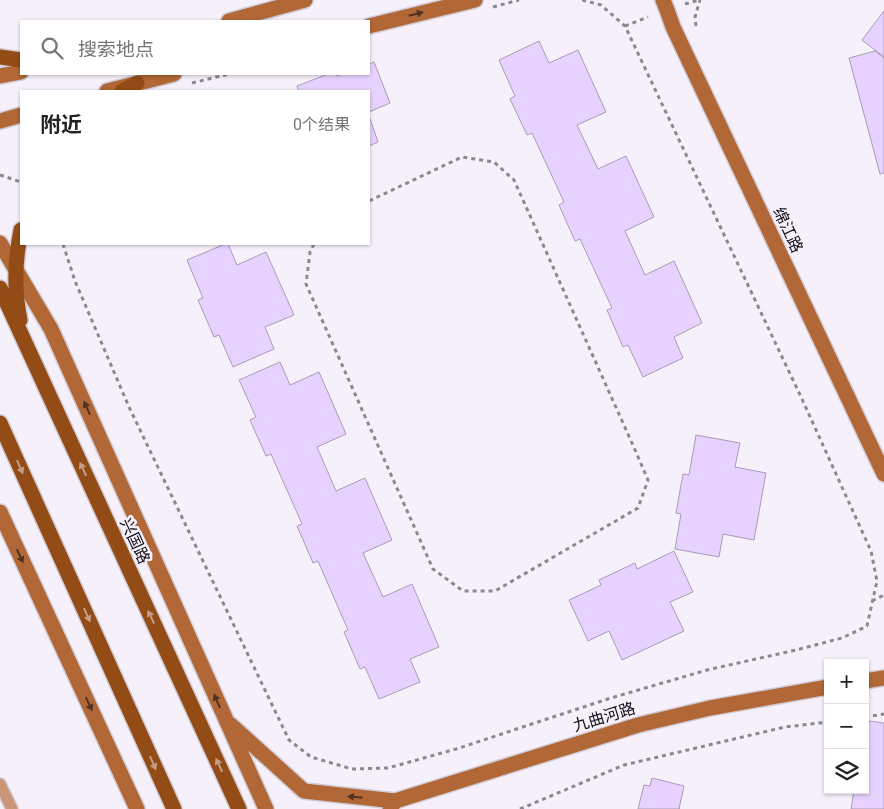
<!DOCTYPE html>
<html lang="zh">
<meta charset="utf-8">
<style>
:root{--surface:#fff;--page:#f6f6f6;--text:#222;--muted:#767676;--line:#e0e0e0}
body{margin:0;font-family:Roboto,"Noto Sans SC",sans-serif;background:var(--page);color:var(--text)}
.controls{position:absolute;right:15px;bottom:15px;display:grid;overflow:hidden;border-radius:0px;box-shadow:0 1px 4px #0004}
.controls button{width:45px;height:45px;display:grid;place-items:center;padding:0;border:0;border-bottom:1px solid var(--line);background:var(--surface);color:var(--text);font:25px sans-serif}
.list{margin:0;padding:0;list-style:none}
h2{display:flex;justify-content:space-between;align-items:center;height:65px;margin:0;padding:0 20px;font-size:21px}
h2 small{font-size:16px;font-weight:400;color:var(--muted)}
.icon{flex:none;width:28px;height:28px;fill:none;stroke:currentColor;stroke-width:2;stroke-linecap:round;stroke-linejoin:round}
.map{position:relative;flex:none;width:884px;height:809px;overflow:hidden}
.search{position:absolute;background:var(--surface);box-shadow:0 1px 4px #0004;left:20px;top:20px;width:350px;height:55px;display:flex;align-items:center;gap:12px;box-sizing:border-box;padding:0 18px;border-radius:0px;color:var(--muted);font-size:19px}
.panel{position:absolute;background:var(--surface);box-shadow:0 1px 4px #0004;left:20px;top:90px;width:350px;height:155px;border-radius:0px}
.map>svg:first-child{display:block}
.building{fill:#e7d1fe;stroke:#a89cb5}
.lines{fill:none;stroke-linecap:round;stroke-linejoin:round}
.lane-casing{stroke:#d1ccd6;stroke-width:14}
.secondary-casing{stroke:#d1ccd6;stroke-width:18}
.primary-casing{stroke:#d1ccd6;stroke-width:18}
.path{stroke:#8c8790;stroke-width:3;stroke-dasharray:4 4;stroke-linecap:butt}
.lane{stroke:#ca9677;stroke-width:11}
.secondary{stroke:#b16736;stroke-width:15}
.primary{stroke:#934c16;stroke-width:15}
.oneway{fill:#513122}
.oneway2{fill:#c49e88}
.labels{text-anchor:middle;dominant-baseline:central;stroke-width:5;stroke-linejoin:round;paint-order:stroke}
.street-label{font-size:16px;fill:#110d15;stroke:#f6f0fb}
</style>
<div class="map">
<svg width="884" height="809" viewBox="0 0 884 809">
<rect width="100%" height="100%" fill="#f6f0fb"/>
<path class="building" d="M 884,11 L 884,57 L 862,40 Z
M 539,41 L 549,63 L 578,50 L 606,112 L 577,125 L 598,169 L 626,156 L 654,217 L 625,231 L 645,275 L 674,261 L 702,323 L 674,337 L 683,358 L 643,377 L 628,345 L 623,347 L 607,310 L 612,308 L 580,239 L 575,241 L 559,205 L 564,202 L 532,133 L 527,135 L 510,99 L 515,96 L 499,60 Z
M 875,51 L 884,58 L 884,173 L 880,174 L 849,58 Z
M 374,62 L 390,103 L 369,112 L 369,91 L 298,91 L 299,91 L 297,86 L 328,74 L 336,74 L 337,76 L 343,74 L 369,74 L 369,64 Z
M 369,116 L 378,142 L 369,146 Z
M 225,244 L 228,244 L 237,265 L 266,252 L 294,315 L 265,327 L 274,349 L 233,367 L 219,335 L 214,337 L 198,300 L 203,298 L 187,260 Z
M 280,362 L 290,385 L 319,372 L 346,434 L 317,447 L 336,491 L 365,478 L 392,540 L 363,553 L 383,597 L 412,584 L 439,647 L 410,659 L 420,682 L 379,699 L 365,667 L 360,669 L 344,632 L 348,630 L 318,561 L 313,563 L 297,526 L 302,524 L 271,454 L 266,456 L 250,420 L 256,417 L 239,380 Z
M 696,435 L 740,443 L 735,467 L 766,473 L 754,540 L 723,534 L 719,557 L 675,549 L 681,514 L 676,513 L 683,474 L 689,475 Z
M 674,551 L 693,592 L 670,602 L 684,631 L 622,660 L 609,631 L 588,641 L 569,600 L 601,585 L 599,580 L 635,563 L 637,569 Z
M 869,721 L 884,723 L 884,809 L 851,809 L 854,790 L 865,790 L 865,729 L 868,729 Z
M 652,778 L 684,786 L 679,809 L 680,809 L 638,809 L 644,785 L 650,786 Z"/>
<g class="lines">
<g class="lane-casing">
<path id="lane" d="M 0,784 L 12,809"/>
</g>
<g class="secondary-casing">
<path id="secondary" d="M 663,0 L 667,10 L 673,27 L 884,474
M 229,21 L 305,0
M 369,26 L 475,0
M 0,76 L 21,72
M 107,91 L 174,74
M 0,121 L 21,115
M 0,243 L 51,329 L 266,809
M 0,512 L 137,809
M 865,681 L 884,678
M 231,725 L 304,791 L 395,801 L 390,809
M 395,801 L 638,725 L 710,708 L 828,687"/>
</g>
<g class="primary-casing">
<path id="primary" d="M 0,57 L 21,60
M 122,91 L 137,83
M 0,288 L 239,809
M 20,320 C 14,291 15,259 21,230
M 0,423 L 174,809"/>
</g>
<path class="path" d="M 685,4 L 699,0
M 493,7 L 519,0
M 625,26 L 648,17
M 696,26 L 695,17 L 700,0
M 192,83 L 229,74
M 0,175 L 21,182
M 63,244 L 75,281 L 129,407 L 289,740 L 311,757 L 352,769 L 388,768 L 456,749 L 611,698 L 707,670 L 796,650 L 842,638 L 867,626 L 877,581 L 871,551 L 802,399 L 625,26 L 601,5 L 582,0
M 314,244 L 310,252 L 306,284 L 433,569 L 463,591 L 495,591 L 638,508 L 648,480 L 636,452 L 514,180 L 494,162 L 462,157 L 369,201
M 872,601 L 884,595
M 865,717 L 884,714
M 520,809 L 624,765 L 785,727 L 828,722"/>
<use href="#lane" class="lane"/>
<use href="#secondary" class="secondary"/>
<use href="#primary" class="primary"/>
</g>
<defs><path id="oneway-solid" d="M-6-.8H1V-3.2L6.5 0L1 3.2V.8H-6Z" transform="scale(1.25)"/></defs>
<g class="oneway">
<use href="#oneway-solid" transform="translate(416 14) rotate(-14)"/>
<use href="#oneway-solid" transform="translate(87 408) rotate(-114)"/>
<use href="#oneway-solid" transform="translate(20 556) rotate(65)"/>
<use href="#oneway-solid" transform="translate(217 701) rotate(-114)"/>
<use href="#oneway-solid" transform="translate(89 704) rotate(65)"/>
<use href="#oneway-solid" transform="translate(355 797) rotate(-174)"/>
</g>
<g class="oneway2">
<use href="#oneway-solid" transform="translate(20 467) rotate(66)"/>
<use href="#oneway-solid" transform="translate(83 469) rotate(-115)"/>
<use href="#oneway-solid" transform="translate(87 615) rotate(66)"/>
<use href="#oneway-solid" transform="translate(151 617) rotate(-115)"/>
<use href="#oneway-solid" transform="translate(153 763) rotate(66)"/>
<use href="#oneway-solid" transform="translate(219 765) rotate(-115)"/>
</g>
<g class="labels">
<g class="street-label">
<text transform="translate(788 230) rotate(65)">绵江路</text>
<text transform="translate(135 541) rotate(65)">兴国路</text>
<text transform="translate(604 717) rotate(-17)">九曲河路</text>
</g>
</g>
</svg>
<div class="controls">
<button>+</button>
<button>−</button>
<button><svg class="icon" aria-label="layers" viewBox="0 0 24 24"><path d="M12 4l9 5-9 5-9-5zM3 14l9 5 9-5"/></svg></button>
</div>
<div class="search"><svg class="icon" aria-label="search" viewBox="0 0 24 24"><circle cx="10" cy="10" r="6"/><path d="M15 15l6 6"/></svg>搜索地点</div>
<section class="panel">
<h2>附近<small>0个结果</small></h2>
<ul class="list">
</ul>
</section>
</div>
